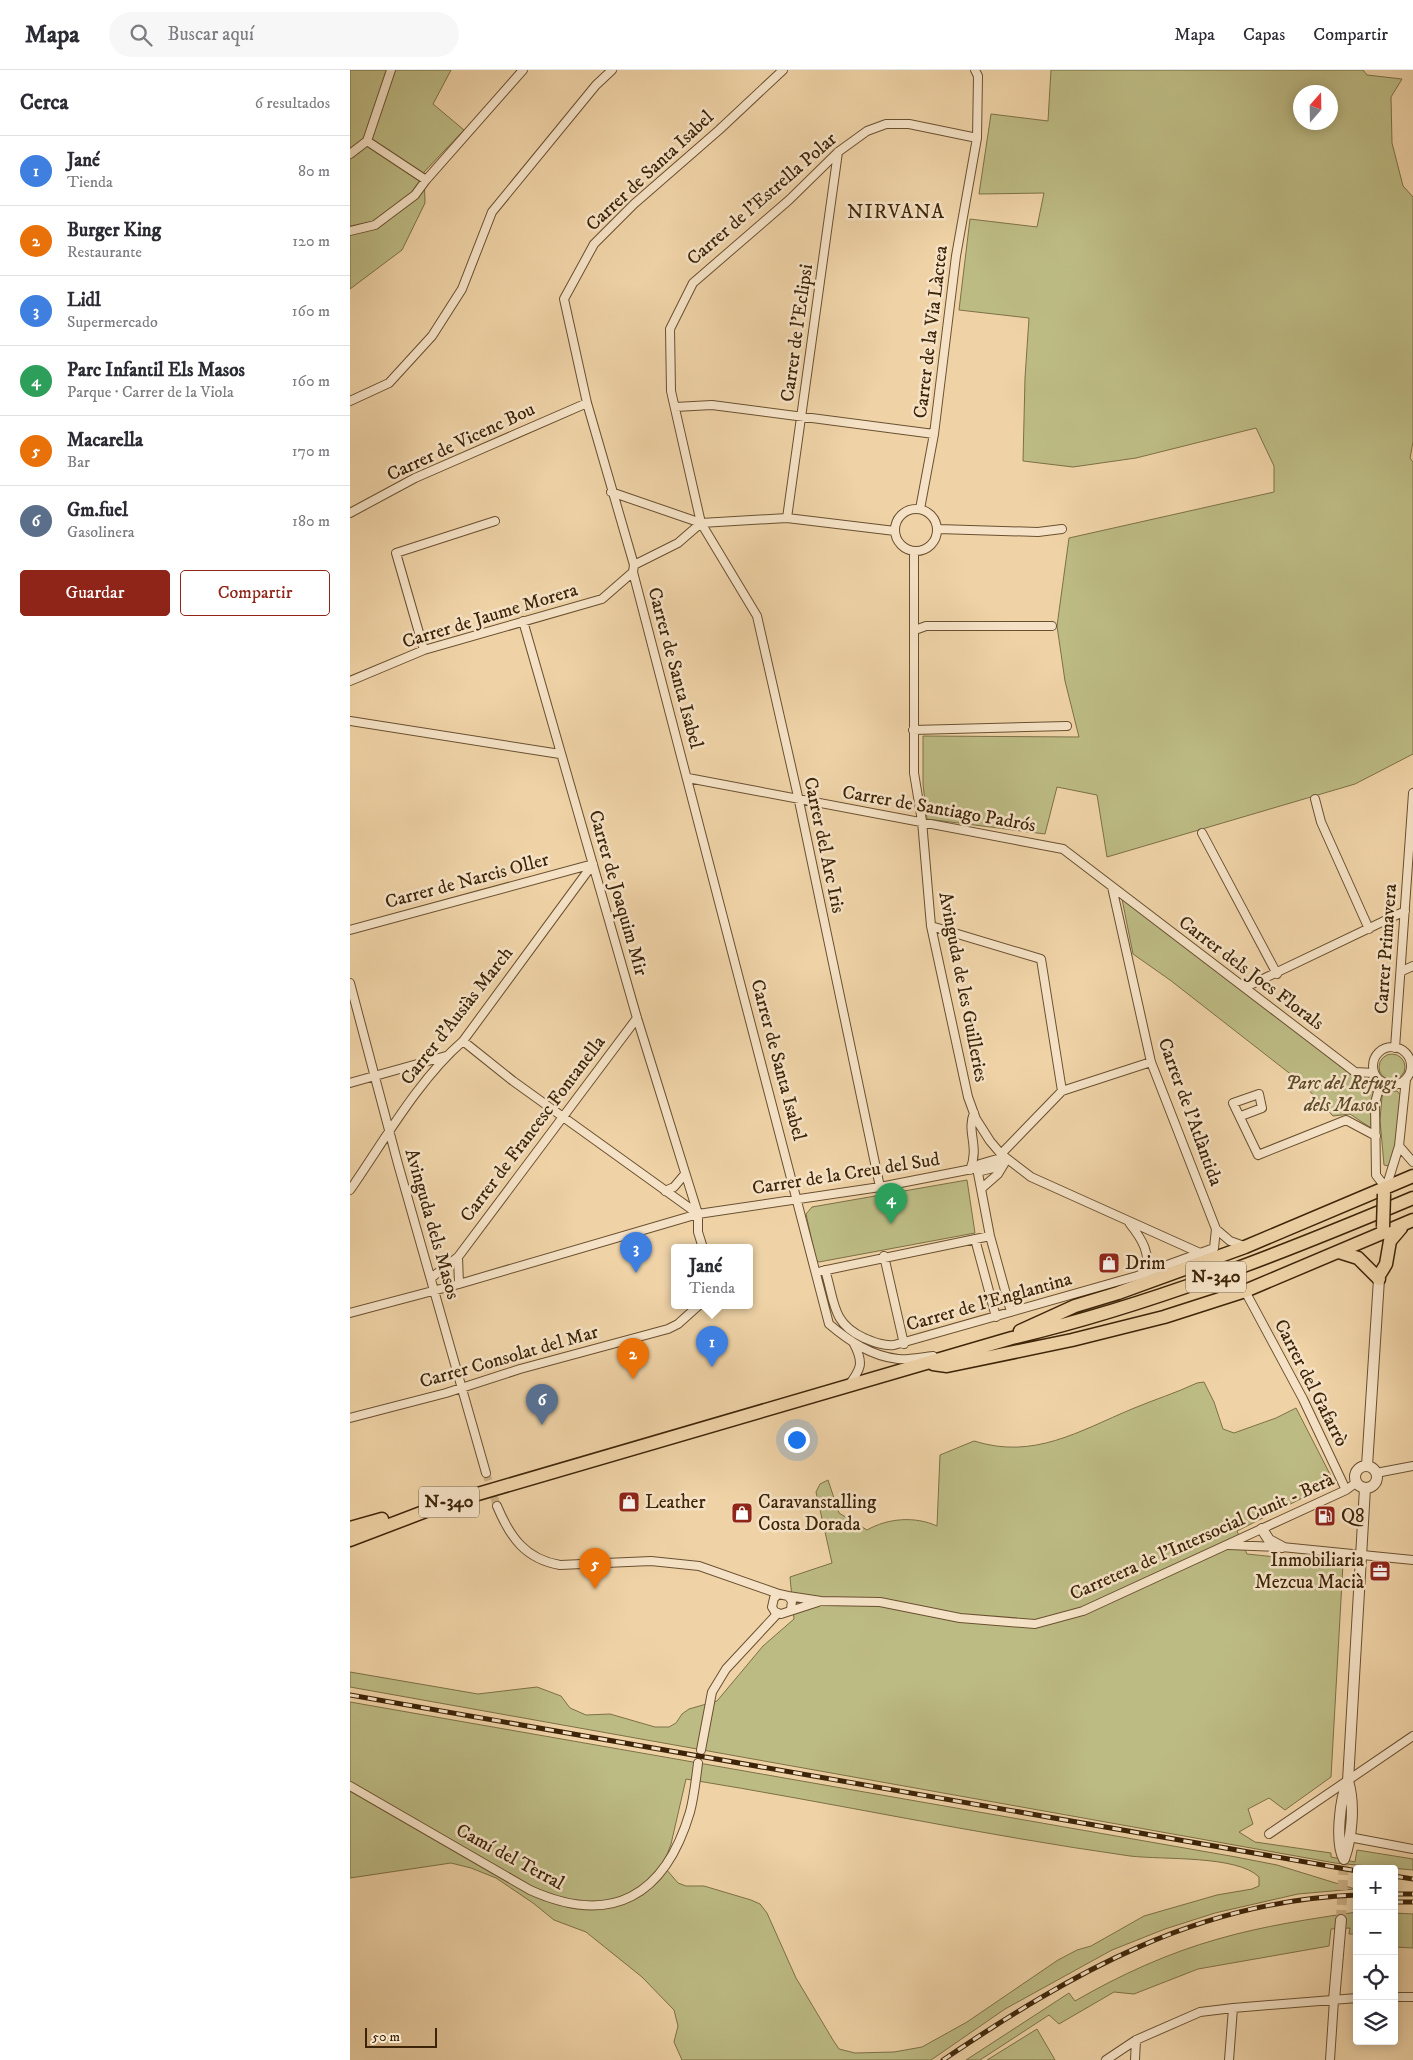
<!DOCTYPE html>
<html lang="es">
<meta charset="utf-8">
<style>
:root{--surface:#fff;--page:#f7f7f7;--text:#2b2b33;--muted:#7c7c81;--line:#e1e1e2;--accent:#8f2418}
body{margin:0;font-family:"IM FELL DW Pica",serif;background:var(--page);color:var(--text)}
.controls{position:absolute;right:15px;bottom:15px;display:grid;overflow:hidden;border-radius:5px;box-shadow:0 2px 12px #0003}
.controls button{width:45px;height:45px;display:grid;place-items:center;padding:0;border:0;border-bottom:1px solid var(--line);background:var(--surface);color:var(--text);font:25px sans-serif}
.compass{position:absolute;left:943px;top:15px;width:45px;height:45px;border-radius:50%;background:var(--surface);box-shadow:0 2px 12px #0003;rotate:20deg}
.scale{position:absolute;left:15px;bottom:12px;width:72px;box-sizing:border-box;padding-left:5px;border:2px solid #3d2408;border-top:0;font-size:14px;line-height:18px;white-space:nowrap;color:#3d2408;-webkit-text-stroke:4px #f5e2c6;paint-order:stroke}
.you{position:absolute;left:446px;top:1369px;width:18px;height:18px;margin:-12px;border:4px solid #fff;border-radius:50%;background:#1a73e8;box-shadow:0 0 0 8px #1a73e833}
.badge{display:grid;place-items:center;width:32px;height:32px;border-radius:50%;background:var(--accent);color:#fff;font-size:16px;font-weight:700}
.pin{position:absolute;translate:-50% -41px;filter:drop-shadow(0 1px 2px #0008)}
.pin::after{content:'';position:absolute;top:26px;width:18px;height:15px;background:inherit;clip-path:polygon(0 0,100% 0,50% 100%)}
.popup{position:absolute;left:321px;top:1174px;width:82px;height:65px;box-sizing:border-box;display:grid;place-content:center;border-radius:5px;background:var(--surface);filter:drop-shadow(0 1px 4px #0005);font-size:16px;white-space:nowrap;color:var(--muted)}
.popup b{font-size:19px;color:var(--text)}
.popup::after{content:'';position:absolute;left:50%;top:100%;margin-left:-10px;border:10px solid transparent;border-top-color:var(--surface)}
.list{margin:0;padding:0;list-style:none}
h2{display:flex;justify-content:space-between;align-items:center;height:65px;margin:0;padding:0 20px;font-size:21px}
h2 small{font-size:16px;font-weight:400;color:var(--muted)}
.list li{display:grid;grid-template-columns:32px 1fr auto;gap:15px;align-items:center;box-sizing:border-box;height:70px;padding:0 20px;border-top:1px solid var(--line)}
.list b{display:block;font-size:19px;white-space:nowrap}
.list p{margin:0;font-size:16px;white-space:nowrap;color:var(--muted)}
.list em{font-size:16px;font-style:normal;color:var(--muted)}
.actions{display:flex;gap:10px;padding:15px 20px}
.actions a{flex:1;padding:11px 0;border:1px solid var(--accent);border-radius:5px;text-align:center;font-size:18px;color:var(--accent)}
.actions .main{background:var(--accent);color:#fff}
.icon{flex:none;width:28px;height:28px;fill:none;stroke:currentColor;stroke-width:2;stroke-linecap:round;stroke-linejoin:round}
.map{position:relative;flex:none;width:1063px;height:1990px;overflow:hidden}
header{display:flex;align-items:center;gap:30px;box-sizing:border-box;height:70px;padding:0 25px;background:var(--surface);border-bottom:1px solid var(--line)}
header strong{font-size:24px}
nav{display:flex;gap:28px;margin-inline-start:auto;font-size:18px}
.search{width:350px;height:45px;background:var(--page);display:flex;align-items:center;gap:12px;box-sizing:border-box;padding:0 18px;border-radius:28px;color:var(--muted);font-size:19px}
main{display:flex}
aside{flex:1;background:var(--surface)}
.map>svg:first-child{display:block}
.green{fill:#bdbb84;stroke:#7d7046;fill-rule:evenodd}
.lines{fill:none;stroke-linecap:round;stroke-linejoin:round}
.minor-tunnel{stroke:#cbb087;stroke-width:8;stroke-dasharray:8 4;stroke-linecap:butt}
.tertiary-tunnel{stroke:#cbb087;stroke-width:10;stroke-dasharray:10 5;stroke-linecap:butt}
.minor-casing{stroke:#6a5030;stroke-width:10}
.tertiary-casing{stroke:#6a5030;stroke-width:12}
.primary-casing{stroke:#3d2408;stroke-width:15}
.minor{stroke:#f5e2c6;stroke-width:8}
.tertiary{stroke:#f5e2c6;stroke-width:10}
.primary{stroke:#efd3a7;stroke-width:12}
.rail-casing{stroke:#3d2408;stroke-width:5}
.rail{stroke:#f5e2c6;stroke-width:3;stroke-dasharray:9;stroke-linecap:butt}
.primary-bridge-casing{stroke:#3d2408;stroke-width:15;stroke-linecap:butt}
.primary-bridge{stroke:#efd3a7;stroke-width:12}
.labels{text-anchor:middle;dominant-baseline:central;stroke-width:5;stroke-linejoin:round;paint-order:stroke}
.shield{fill:#f5e2c6;stroke:#745d41;stroke-width:1}
.shield-label{font-size:18px;font-weight:bold;fill:#3d2408}
.street-label{font-size:19px;fill:#3d2408;stroke:#f5e2c6}
.park-label{font-size:19px;font-style:italic;fill:#5d4a27;stroke:#f5e2c6}
.poi-label{font-size:19px;fill:#3d2408;stroke:#f5e2c6;text-anchor:start}
.neighbourhood-label{font-size:20px;letter-spacing:1px;fill:#3d2408;stroke:#f5e2c6}
</style>
<header>
<strong>Mapa</strong>
<div class="search"><svg class="icon" aria-label="search" viewBox="0 0 24 24"><circle cx="10" cy="10" r="6"/><path d="M15 15l6 6"/></svg>Buscar aquí</div>
<nav><a>Mapa</a><a>Capas</a><a>Compartir</a></nav>
</header>
<main>
<aside>
<h2>Cerca<small>6 resultados</small></h2>
<ul class="list">
<li><span class="badge" style="background:#3f7fe0">1</span><div><b>Jané</b><p>Tienda</p></div><em>80 m</em></li>
<li><span class="badge" style="background:#e8710a">2</span><div><b>Burger King</b><p>Restaurante</p></div><em>120 m</em></li>
<li><span class="badge" style="background:#3f7fe0">3</span><div><b>Lidl</b><p>Supermercado</p></div><em>160 m</em></li>
<li><span class="badge" style="background:#2e9e5b">4</span><div><b>Parc Infantil Els Masos</b><p>Parque · Carrer de la Viola</p></div><em>160 m</em></li>
<li><span class="badge" style="background:#e8710a">5</span><div><b>Macarella</b><p>Bar</p></div><em>170 m</em></li>
<li><span class="badge" style="background:#5c6f8a">6</span><div><b>Gm.fuel</b><p>Gasolinera</p></div><em>180 m</em></li>
</ul>
<div class="actions"><a class="main">Guardar</a><a>Compartir</a></div>
</aside>
<div class="map">
<svg width="1063" height="1990" viewBox="0 0 1063 1990">
<rect width="100%" height="100%" fill="#efd3a7"/>
<filter id="stains"><feTurbulence type="fractalNoise" baseFrequency=".004" numOctaves="4"/><feColorMatrix values="0 0 0 0 .2 0 0 0 0 .09 0 0 0 0 .02 0 0 0 .5 -.17"/></filter>
<radialGradient id="worn" r=".72"><stop offset=".6" stop-color="#630" stop-opacity="0"/><stop offset="1" stop-color="#630" stop-opacity=".3"/></radialGradient>
<path class="green" d="M 0,0 L 101,0 L 83,34 L 114,60 L 74,102 L 75,133 L 52,180 L 0,219 Z
M 701,0 L 1013,0 L 1017,5 L 1052,9 L 1041,27 L 1042,73 L 1053,116 L 1063,127 L 1063,372 L 1060,388 L 1063,392 L 1063,684 L 1005,714 L 757,787 L 747,725 L 707,717 L 695,764 L 577,749 L 573,714 L 573,666 L 729,667 L 715,611 L 707,556 L 719,468 L 924,422 L 924,396 L 906,358 L 786,388 L 723,397 L 673,391 L 675,308 L 679,248 L 609,240 L 620,149 L 687,157 L 694,123 L 629,124 L 641,44 L 698,51 ZM 951,22 L 981,22 L 981,52 L 951,52 Z
M 771,824 L 1024,1023 L 1021,1058 L 1000,1044 L 983,1046 L 952,1013 L 820,910 L 783,884 Z
M1029 997a13 13 0 1 1 26 0a13 13 0 1 1-26 0Z
M 1047,1021 L 1053,1028 L 1042,1092 L 1039,1096 L 1034,1095 L 1030,1050 L 1032,1027 L 1034,1022 Z
M 617,1110 L 625,1163 L 469,1192 L 466,1190 L 456,1144 L 462,1137 Z
M 854,1312 L 864,1332 L 873,1359 L 884,1363 L 926,1348 L 946,1338 L 984,1412 L 887,1461 L 897,1484 L 993,1494 L 981,1707 L 935,1740 L 919,1728 L 898,1739 L 903,1754 L 889,1762 L 905,1772 L 981,1783 L 981,1787 L 1005,1792 L 1007,1780 L 1063,1789 L 1063,1800 L 985,1793 L 0,1617 L 0,1602 L 128,1624 L 187,1617 L 211,1626 L 220,1638 L 236,1645 L 260,1644 L 305,1657 L 319,1657 L 326,1653 L 332,1644 L 339,1639 L 367,1631 L 413,1576 L 444,1549 L 440,1507 L 482,1493 L 466,1422 L 470,1414 L 478,1410 L 489,1443 L 517,1460 C 538,1448 565,1446 587,1456 L 590,1385 L 624,1371 C 684,1390 729,1361 782,1339 C 803,1330 826,1323 847,1313 Z
M 0,1632 L 886,1787 L 927,1795 L 1005,1819 L 948,1824 L 865,1843 L 815,1859 L 762,1880 L 655,1939 L 581,1990 L 332,1990 L 324,1972 L 328,1956 L 324,1940 L 292,1907 L 236,1862 L 204,1850 L 183,1833 L 146,1808 L 121,1798 L 101,1793 L 0,1808 ZM 336,1709 C 484,1733 631,1765 780,1786 C 813,1790 887,1785 909,1807 L 909,1816 L 902,1819 L 867,1825 L 794,1846 L 741,1876 L 727,1880 L 708,1890 L 617,1952 L 572,1977 L 544,1982 L 505,1983 L 489,1979 L 483,1970 L 446,1908 L 417,1843 L 410,1834 L 401,1830 L 354,1816 L 336,1816 L 328,1813 L 316,1799 L 315,1790 L 321,1774 Z
M 1007,1842 L 1007,1874 L 1006,1864 L 999,1864 L 1000,1858 L 981,1859 L 979,1876 L 848,1899 L 784,1924 L 764,1922 L 709,1954 L 699,1945 L 630,1990 L 616,1990 L 719,1923 L 725,1931 C 770,1905 818,1883 868,1869 C 913,1856 960,1849 1007,1842 Z
M 1044,1843 L 1063,1844 L 1063,1878 L 1044,1877 Z
M 687,1959 L 705,1990 L 637,1990 Z"/>
<g class="lines">
<path class="minor-tunnel" d="M 136,1403 L 147,1436"/>
<path class="tertiary-tunnel" d="M 991,1850 L 994,1789"/>
<g class="minor-casing">
<path id="minor" d="M 433,0 L 369,60 L 284,134 L 244,174 L 214,229 L 237,333 L 284,495 L 283,502 L 479,1254 C 499,1271 521,1286 548,1289 C 559,1290 572,1287 583,1286
M 17,71 L 76,110
M 0,84 L 17,71 L 41,0
M 0,161 L 25,155 L 65,125 L 76,110 L 173,0
M 0,331 L 39,313 L 82,266 L 112,219 L 142,142 L 246,15 L 262,0
M 325,337 L 362,335 L 584,364
M 261,422 L 351,453 L 437,448 L 545,461
M545 460a21 21 0 1 1 42 0a21 21 0 1 1-42 0Z
M 570,439 L 584,364 L 606,186 L 627,68 L 628,6 L 625,0
M 0,443 L 65,408 L 237,333
M 437,448 L 488,82
M 588,459 L 688,462 L 712,459
M 564,481 L 564,703 L 572,751 L 581,856 L 618,1027 L 626,1049 L 640,1071 L 651,1084 L 681,1107 L 850,1183
M 284,495 L 328,473 L 351,453
M 173,551 L 287,948 L 348,1144 L 348,1162 L 353,1178
M 565,560 L 576,556 L 702,556
M 74,580 L 46,483 L 145,451
M 0,611 L 74,580 L 252,529 L 283,502
M 0,651 L 210,684
M 563,660 L 717,656
M 338,708 L 713,779 L 1005,1002 L 1024,1003
M 965,729 L 971,752 L 1019,859
M 852,763 L 927,904
M 762,817 L 801,992 L 866,1159 L 864,1178
M 581,856 L 691,889 L 712,1021
M 0,860 L 243,794
M 1052,901 L 1063,896
M 0,913 L 48,1094 L 136,1403
M 896,917 L 1055,841
M 113,971 L 163,1011 L 348,1144
M1023 996a19 19 0 1 1 38 0a19 19 0 1 1-38 0Z
M 1045,978 L 1063,723
M 1031,1011 L 1025,1033 L 1026,1105 L 1036,1118
M 0,1013 L 96,986
M 891,1046 L 912,1038 L 909,1024 L 883,1033 L 908,1085 L 996,1050 L 1026,1066
M 1049,1076 L 1063,1092
M 651,1084 L 712,1021 L 801,992
M 627,1098 L 640,1166 L 661,1242
M 627,1098 L 630,1094 L 654,1087
M 620,1100 C 630,1076 616,1062 624,1043
M 530,1117 L 449,731 L 407,546 L 351,453 L 321,321 L 320,259 L 343,213 L 439,130 L 488,82 L 517,61 L 536,54 L 559,54 L 627,68
M 632,1118 L 648,1104 L 654,1094
M 1036,1118 L 1049,1076 L 1056,1009
M 0,1120 C 34,1071 68,1010 113,971 L 243,794
M 315,1121 L 324,1117 L 335,1104
M 780,1154 C 792,1169 802,1185 795,1205
M 866,1159 L 880,1171 L 894,1176
M 625,1169 L 646,1247
M 534,1186 L 554,1274
M 108,1187 L 109,1214
M 475,1200 C 485,1231 481,1253 514,1268 C 524,1272 533,1276 544,1275 L 787,1206 L 864,1178
M 472,1201 L 640,1166
M 81,1208 L 108,1187 L 287,948
M 895,1221 L 953,1329 L 996,1420
M 0,1243 L 109,1214 L 348,1144 L 530,1117 L 627,1098 L 631,1101 L 652,1096
M 499,1315 C 511,1299 514,1293 504,1274
M 0,1348 L 96,1323 L 170,1299 L 318,1259 L 328,1254 L 348,1236
M 1026,1403 L 1063,1396
M 147,1436 C 160,1467 175,1489 210,1495 L 301,1491 L 349,1496 L 429,1524
M 878,1475 L 932,1477 L 1063,1490
M 438,1526 L 471,1531 L 530,1532 L 610,1548 L 685,1554 L 733,1541 L 996,1420 L 1007,1412
M 441,1539 L 442,1531 L 438,1526 L 429,1524 L 424,1528 L 422,1537 L 425,1542 L 431,1544 L 468,1532
M 351,1680 L 362,1622 L 376,1599 L 428,1543
M 0,1716 L 180,1820 C 262,1857 315,1826 340,1742 C 344,1727 346,1709 348,1693
M 919,1764 L 1063,1666
M 999,1767 L 1063,1779
M 1044,1927 L 1063,1927
M 756,1990 L 786,1970 L 850,1942 L 883,1938 L 1007,1928
M 785,1990 L 786,1970
M 879,1990 L 883,1938
M 980,1990 L 984,1930"/>
</g>
<g class="tertiary-casing">
<path id="tertiary" d="M 1017,1396 L 1029,1209
M1005 1407a11 11 0 1 1 22 0a11 11 0 1 1-22 0Z
M 912,1459 L 919,1470 L 932,1477
M 994,1789 C 985,1773 990,1728 998,1711 L 1015,1418
M 994,1789 C 1002,1767 1005,1734 998,1711
M 984,1930 L 991,1850"/>
</g>
<g class="primary-casing">
<path id="primary" d="M 989,1182 L 1008,1188 L 1029,1209
M 1030,1204 L 1036,1194 L 1040,1171 L 1051,1158
M 670,1261 L 725,1236 L 768,1223 L 895,1177 L 1063,1106
M 583,1294 L 597,1296 L 722,1270 L 814,1247 L 895,1221 L 1063,1150
M 0,1458 L 32,1449
M 0,1470 L 97,1433 L 662,1268 C 801,1235 932,1183 1063,1128"/>
</g>
<use href="#minor" class="minor"/>
<use href="#tertiary" class="tertiary"/>
<use href="#primary" class="primary"/>
<g class="rail-casing">
<path id="rail" d="M 0,1625 L 1007,1801
M 1044,1806 L 1063,1809
M 1044,1824 L 1063,1824
M 1044,1832 L 1063,1832
M 593,1990 C 722,1903 847,1831 1007,1825"/>
</g>
<use href="#rail" class="rail"/>
<g class="primary-bridge-casing">
<path id="primary-bridge" d="M 1033,1157 L 1034,1124"/>
</g>
<use href="#primary-bridge" class="primary-bridge"/>
</g>
<defs>
<g id="shop-square" transform="scale(1.125)"><rect x="-9" y="-9" width="18" height="18" rx="4" fill="#8f2418" stroke="#f5e2c6"/><path d="M-5-2.5h2.3a2.7 3.5 0 0 1 5.4 0H5L5.5 6h-11ZM-1.5-2.5h3a1.5 2.3 0 0 0-3 0Z" fill="#fff"/></g>
<g id="fuel-square" transform="scale(1.125)"><rect x="-9" y="-9" width="18" height="18" rx="4" fill="#8f2418" stroke="#f5e2c6"/><path d="M-5.5-6h7V0h2V4h1.3V-2.5L3-4.5l.8-.8L6-3V5H2.5V1h-1V6h-7ZM-4.2-4.7v3.2H.2V-4.7Z" fill="#fff"/></g>
<g id="office-square" transform="scale(1.125)"><rect x="-9" y="-9" width="18" height="18" rx="4" fill="#8f2418" stroke="#f5e2c6"/><path d="M-6-3h4V-5.5h4V-3h4V5H-6ZM-1-4.5V-3h2v-1.5ZM-6 0V1H6V0Z" fill="#fff"/></g>
</defs>
<g fill-rule="evenodd">
<use href="#shop-square" x="759" y="1193"/>
<use href="#shop-square" x="279" y="1432"/>
<use href="#shop-square" x="392" y="1443"/>
<use href="#fuel-square" x="975" y="1446"/>
<use href="#office-square" x="1030" y="1501"/>
</g>
<g class="labels">
<g class="shield">
<rect x="836" y="1191.5" width="60" height="31" rx="4"/>
<rect x="69" y="1416.5" width="60" height="31" rx="4"/>
</g>
<g class="shield-label">
<text x="866" y="1207">N-340</text>
<text x="99" y="1432">N-340</text>
</g>
<g class="street-label">
<text transform="translate(300 101) rotate(-43)">Carrer de Santa Isabel</text>
<text transform="translate(412 129) rotate(-41)">Carrer de l'Estrella Polar</text>
<text transform="translate(581 262) rotate(-83)">Carrer de la Via Làctea</text>
<text transform="translate(447 263) rotate(-82)">Carrer de l'Eclipsi</text>
<text transform="translate(111 372) rotate(-25)">Carrer de Vicenc Bou</text>
<text transform="translate(140 546) rotate(-17)">Carrer de Jaume Morera</text>
<text transform="translate(325 598) rotate(75)">Carrer de Santa Isabel</text>
<text transform="translate(589 739) rotate(10)">Carrer de Santiago Padrós</text>
<text transform="translate(474 775) rotate(78)">Carrer del Arc Iris</text>
<text transform="translate(117 811) rotate(-15)">Carrer de Narcis Oller</text>
<text transform="translate(268 823) rotate(74)">Carrer de Joaquim Mir</text>
<text transform="translate(1036 879) rotate(-86)">Carrer Primavera</text>
<text transform="translate(901 903) rotate(37)">Carrer dels Jocs Florals</text>
<text transform="translate(613 917) rotate(79)">Avinguda de les Guilleries</text>
<text transform="translate(107 946) rotate(-52)">Carrer d'Ausiàs March</text>
<text transform="translate(428 990) rotate(75)">Carrer de Santa Isabel</text>
<text transform="translate(840 1042) rotate(70)">Carrer de l'Atlàntida</text>
<text transform="translate(183 1059) rotate(-53)">Carrer de Francesc Fontanella</text>
<text transform="translate(496 1104) rotate(-9)">Carrer de la Creu del Sud</text>
<text transform="translate(82 1154) rotate(74)">Avinguda dels Masos</text>
<text transform="translate(639 1232) rotate(-16)">Carrer de l'Englantina</text>
<text transform="translate(159 1287) rotate(-16)">Carrer Consolat del Mar</text>
<text transform="translate(961 1313) rotate(63)">Carrer del Gafarrò</text>
<text transform="translate(852 1467) rotate(-24)">Carretera de l'Intersocial Cunit - Berà</text>
<text transform="translate(160 1787) rotate(28)">Camí del Terral</text>
</g>
<g class="park-label">
<text x="991" y="1013">Parc del Refugi<tspan x="991" dy="22">dels Masos</tspan></text>
</g>
<g class="poi-label">
<text x="775" y="1193">Drim</text>
<text x="295" y="1432">Leather</text>
<text x="408" y="1432">Caravanstalling<tspan x="408" dy="22">Costa Dorada</tspan></text>
<text x="991" y="1446">Q8</text>
<text x="1014" y="1490" text-anchor="end">Inmobiliaria<tspan x="1014" dy="22">Mezcua Macià</tspan></text>
</g>
<g class="neighbourhood-label">
<text x="546" y="142">NIRVANA</text>
</g>
</g>
<rect width="100%" height="100%" filter="url(#stains)"/>
<rect width="100%" height="100%" fill="url(#worn)"/>
</svg>
<div class="controls">
<button>+</button>
<button>−</button>
<button><svg class="icon" aria-label="locate" viewBox="0 0 24 24"><circle cx="12" cy="12" r="6"/><path d="M12 2v4M12 18v4M2 12h4M18 12h4"/></svg></button>
<button><svg class="icon" aria-label="layers" viewBox="0 0 24 24"><path d="M12 4l9 5-9 5-9-5zM3 14l9 5 9-5"/></svg></button>
</div>
<svg class="compass" viewBox="-18 -18 36 36"><path d="M0-13l5 13h-10z" fill="#e53935"/><path d="M0 13l5-13h-10z" fill="#7c7c81"/></svg>
<div class="scale">50 m</div>
<div class="you"></div>
<div class="pin badge" style="left:362px;top:1297px;background:#3f7fe0">1</div>
<div class="popup"><b>Jané</b>Tienda</div>
<div class="pin badge" style="left:283px;top:1309px;background:#e8710a">2</div>
<div class="pin badge" style="left:286px;top:1203px;background:#3f7fe0">3</div>
<div class="pin badge" style="left:541px;top:1154px;background:#2e9e5b">4</div>
<div class="pin badge" style="left:245px;top:1519px;background:#e8710a">5</div>
<div class="pin badge" style="left:192px;top:1355px;background:#5c6f8a">6</div>
</div>
</main>
